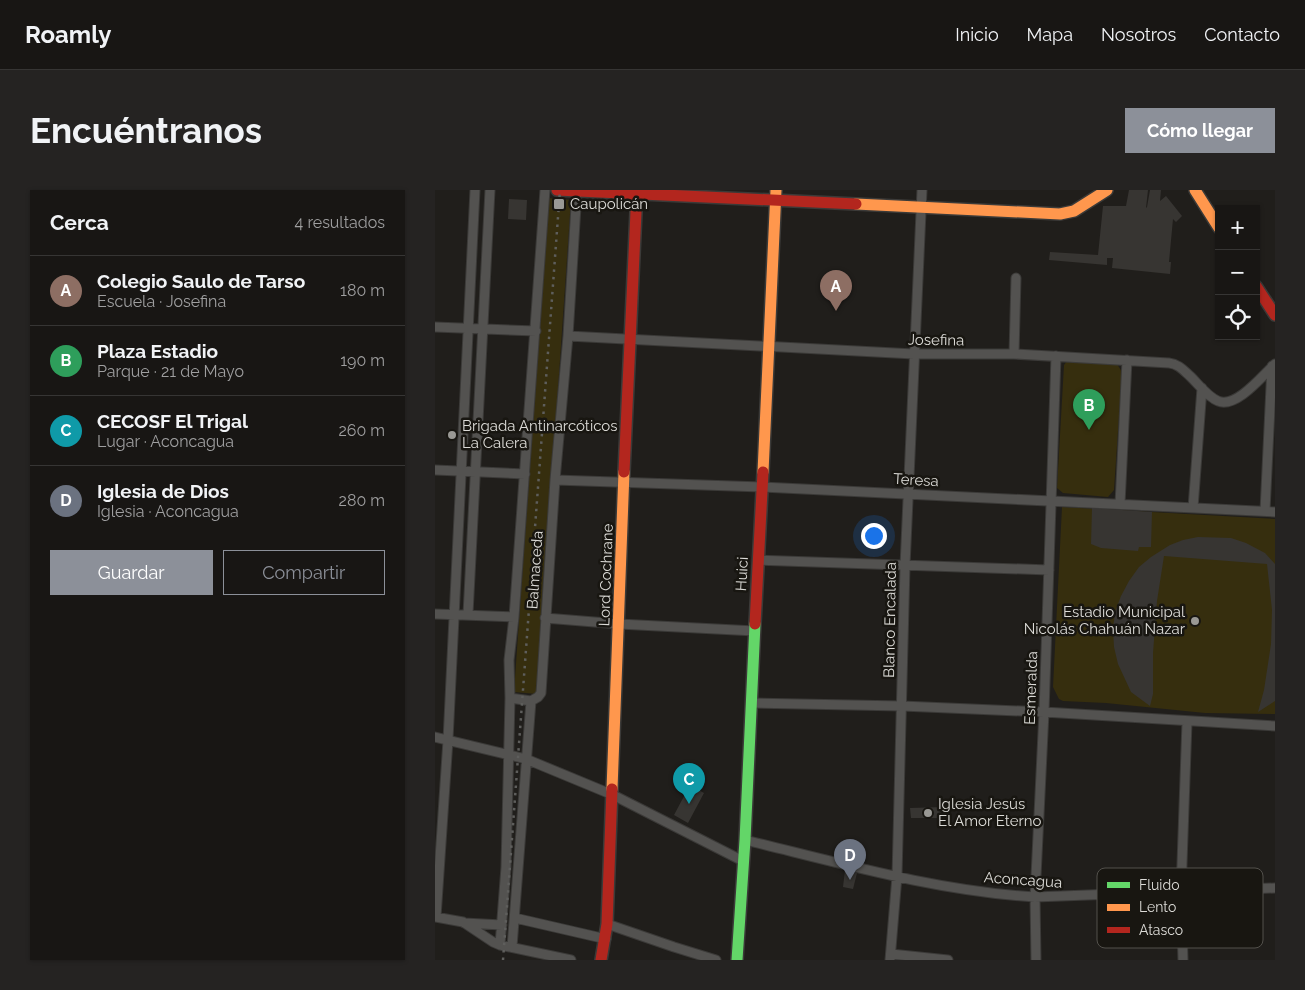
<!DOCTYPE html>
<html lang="es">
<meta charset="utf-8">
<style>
:root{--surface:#181614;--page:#252322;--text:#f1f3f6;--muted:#9f9fa0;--line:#363534;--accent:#8c9099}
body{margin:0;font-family:Raleway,sans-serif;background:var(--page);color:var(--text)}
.controls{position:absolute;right:15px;top:15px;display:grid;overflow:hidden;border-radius:0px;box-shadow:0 1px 4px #0004}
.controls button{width:45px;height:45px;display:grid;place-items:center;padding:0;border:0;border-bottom:1px solid var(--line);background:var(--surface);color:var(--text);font:25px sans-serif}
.you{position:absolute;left:438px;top:345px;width:18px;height:18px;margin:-12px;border:4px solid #fff;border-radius:50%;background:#1a73e8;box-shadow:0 0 0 8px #1a73e833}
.badge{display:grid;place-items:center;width:32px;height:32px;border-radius:50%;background:var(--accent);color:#fff;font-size:16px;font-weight:700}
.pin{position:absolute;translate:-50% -41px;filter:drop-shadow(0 1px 2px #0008)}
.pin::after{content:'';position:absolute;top:26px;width:18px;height:15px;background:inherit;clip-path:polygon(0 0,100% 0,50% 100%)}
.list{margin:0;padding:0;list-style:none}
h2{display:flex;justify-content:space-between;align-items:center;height:65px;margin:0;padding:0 20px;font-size:21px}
h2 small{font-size:16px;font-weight:400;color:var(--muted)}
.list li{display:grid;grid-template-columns:32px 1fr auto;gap:15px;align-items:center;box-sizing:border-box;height:70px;padding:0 20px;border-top:1px solid var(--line)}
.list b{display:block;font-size:19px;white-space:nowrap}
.list p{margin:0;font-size:16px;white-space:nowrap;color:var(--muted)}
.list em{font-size:16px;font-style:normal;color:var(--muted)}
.actions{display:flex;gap:10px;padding:15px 20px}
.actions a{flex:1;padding:11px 0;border:1px solid var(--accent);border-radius:0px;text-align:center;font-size:18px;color:var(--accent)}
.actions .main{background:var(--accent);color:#fff}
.icon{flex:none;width:28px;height:28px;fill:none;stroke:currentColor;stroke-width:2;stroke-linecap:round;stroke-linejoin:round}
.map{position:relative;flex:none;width:840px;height:770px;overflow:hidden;border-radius:0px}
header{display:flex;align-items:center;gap:30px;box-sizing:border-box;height:70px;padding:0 25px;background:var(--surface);border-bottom:1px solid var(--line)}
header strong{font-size:24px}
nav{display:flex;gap:28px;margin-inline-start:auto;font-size:18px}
.intro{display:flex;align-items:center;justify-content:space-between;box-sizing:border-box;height:120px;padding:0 30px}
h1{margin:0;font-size:35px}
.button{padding:12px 22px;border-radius:0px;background:var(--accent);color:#fff;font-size:18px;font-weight:700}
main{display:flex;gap:30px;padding:0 30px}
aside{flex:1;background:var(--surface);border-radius:0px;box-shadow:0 1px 4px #0004}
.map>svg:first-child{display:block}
.green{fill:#362e0e}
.building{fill:#373532}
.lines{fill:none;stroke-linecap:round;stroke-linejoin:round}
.street-casing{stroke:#3b3a38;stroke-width:11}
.fast-casing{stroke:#3b3a38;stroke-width:14}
.slow-casing{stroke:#3b3a38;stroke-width:14}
.jam-casing{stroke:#3b3a38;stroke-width:14}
.street{stroke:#535250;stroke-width:9}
.fast{stroke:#63d668;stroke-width:11}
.slow{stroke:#ff974d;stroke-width:11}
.jam{stroke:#b3261e;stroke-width:11}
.rail{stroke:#5e5e5c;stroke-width:2.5;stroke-dasharray:2.5 5;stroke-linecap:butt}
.poi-dot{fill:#9a9995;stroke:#181611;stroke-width:2}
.labels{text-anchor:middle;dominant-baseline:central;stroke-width:5;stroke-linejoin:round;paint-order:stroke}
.poi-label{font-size:15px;fill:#dcdbd7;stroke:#181611;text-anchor:start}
.street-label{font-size:15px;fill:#dcdbd7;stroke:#181611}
.key{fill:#181611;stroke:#53514c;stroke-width:1}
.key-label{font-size:14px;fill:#dcdbd7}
</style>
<header>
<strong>Roamly</strong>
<nav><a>Inicio</a><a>Mapa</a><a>Nosotros</a><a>Contacto</a></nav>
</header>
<div class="intro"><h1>Encuéntranos</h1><a class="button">Cómo llegar</a></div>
<main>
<aside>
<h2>Cerca<small>4 resultados</small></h2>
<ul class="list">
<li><span class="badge" style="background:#8d6e63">A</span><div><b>Colegio Saulo de Tarso</b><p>Escuela · Josefina</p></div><em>180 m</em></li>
<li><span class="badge" style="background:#2e9e5b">B</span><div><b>Plaza Estadio</b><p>Parque · 21 de Mayo</p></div><em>190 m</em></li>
<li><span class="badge" style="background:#0f9aa8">C</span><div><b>CECOSF El Trigal</b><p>Lugar · Aconcagua</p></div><em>260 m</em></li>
<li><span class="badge" style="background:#6b7280">D</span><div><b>Iglesia de Dios</b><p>Iglesia · Aconcagua</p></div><em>280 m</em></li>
</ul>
<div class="actions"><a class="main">Guardar</a><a>Compartir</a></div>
</aside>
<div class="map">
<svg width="840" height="770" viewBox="0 0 840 770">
<rect width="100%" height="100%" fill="#201e1b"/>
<path class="green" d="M 114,8 L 136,10 L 102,504 L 79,502 Z
M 632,171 L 682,174 L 687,182 L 679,300 L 673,307 L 628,303 L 622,298 L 629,175 Z
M 627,317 L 840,329 L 840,524 L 770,523 L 671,513 L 628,511 L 624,509 L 618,497 Z"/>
<path class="building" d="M 694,0 L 713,0 L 711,18 L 712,17 L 715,0 L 726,0 L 725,11 L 731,6 L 747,26 L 741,32 L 738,29 L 734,72 L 736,72 L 735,84 L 677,78 L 678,68 L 672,68 L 672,75 L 614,70 L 615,62 L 663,65 L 668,16 L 691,16 Z
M 74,9 L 92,10 L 91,30 L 73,29 Z
M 657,318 L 717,322 L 716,357 L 704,357 L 703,361 L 666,358 L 656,354 Z
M 763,347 L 796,348 L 811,353 L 830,363 L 840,374 L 840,511 L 823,522 L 829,500 L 836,454 L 837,420 L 832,374 L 729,366 L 722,411 L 718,463 L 718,504 L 715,516 L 696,502 L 683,474 L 679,457 L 678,439 L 680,422 L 686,406 L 694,391 L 704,377 L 716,367 L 735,355 L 748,350 Z
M 255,595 L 269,603 L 253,633 L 239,625 Z
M 510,617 L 511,628 L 476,628 L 475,618 Z
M 410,680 L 422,683 L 418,699 L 408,697 Z"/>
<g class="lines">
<g class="street-casing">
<path id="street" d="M 0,137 L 101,141
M 133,146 L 479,164 L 579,164 L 734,173 C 744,174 749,181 756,187 C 764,195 773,207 783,211 C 801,219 828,185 840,174
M 579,164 L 581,88
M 0,280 L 90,284
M 120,290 L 327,297 L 840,322
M 685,314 L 692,170
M 758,318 L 767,198
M 830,321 L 837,176
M 323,370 L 614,380
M 0,424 L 79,427
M 33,424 L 55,0
M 110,428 L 184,434 L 320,441
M 75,508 L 96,511
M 96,511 L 103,507 L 106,503 L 120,290 L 133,146 L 142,0
M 316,513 L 467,516 L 609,522 L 840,536
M 0,547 L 91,569 L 178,605 L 308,671
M 310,650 C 405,673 502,701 600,707 L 840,698
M 0,727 L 28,732 L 58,752 L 65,755 L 136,770
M 1,727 L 13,550 L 40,0
M 80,728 L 171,749
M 29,733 L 67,735
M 172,734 L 239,757 L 281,770
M 65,755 L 71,677 L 75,508 L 74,470 L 79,427 L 110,0
M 77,757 L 96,511
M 456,764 L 513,770
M 455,770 L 462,686 L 470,376 L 487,0
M 601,770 L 600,707 L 609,522 L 621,166
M 748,770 L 746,702 L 752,532"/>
</g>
<g class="fast-casing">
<path id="fast" d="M 302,770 L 310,650 L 320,434"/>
</g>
<g class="slow-casing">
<path id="slow" d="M 760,0 L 784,38
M 421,14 L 625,24 L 639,21 L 672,0
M 328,282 L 341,0
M 177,599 L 189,282"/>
</g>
<g class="jam-casing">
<path id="jam" d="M 122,0 L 421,14
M 821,96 L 840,125
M 189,282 L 202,0
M 320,434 L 328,282
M 166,770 L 172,734 L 177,599"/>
</g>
<use href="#street" class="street"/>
<use href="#fast" class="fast"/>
<use href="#slow" class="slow"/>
<use href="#jam" class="jam"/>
<path class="rail" d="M 68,770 L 125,0"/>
</g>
<g class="poi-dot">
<rect x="118" y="8" width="12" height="12" rx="2.5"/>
<circle cx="17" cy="245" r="5"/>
<circle cx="760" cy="431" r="5"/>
<circle cx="493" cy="623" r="5"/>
</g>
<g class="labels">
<g class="poi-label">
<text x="135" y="14">Caupolicán</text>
<text x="27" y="236">Brigada Antinarcóticos<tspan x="27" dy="17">La Calera</tspan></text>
<text x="750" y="422" text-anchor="end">Estadio Municipal<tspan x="750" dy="17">Nicolás Chahuán Nazar</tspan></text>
<text x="503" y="614">Iglesia Jesús<tspan x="503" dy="17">El Amor Eterno</tspan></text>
</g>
<g class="street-label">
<text transform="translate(501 150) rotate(1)">Josefina</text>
<text transform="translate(481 290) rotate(3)">Teresa</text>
<text transform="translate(100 380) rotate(-86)">Balmaceda</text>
<text transform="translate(307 384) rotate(-87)">Huici</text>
<text transform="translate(171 385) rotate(-88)">Lord Cochrane</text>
<text transform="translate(455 430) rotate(-89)">Blanco Encalada</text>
<text transform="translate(596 498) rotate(-88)">Esmeralda</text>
<text transform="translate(588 690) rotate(4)">Aconcagua</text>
</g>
</g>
<rect x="662" y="678" width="166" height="80" rx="8" class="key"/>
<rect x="672" y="692" width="23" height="6" fill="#63d668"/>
<rect x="672" y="714" width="23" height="7" fill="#ff974d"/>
<rect x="672" y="737" width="23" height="6" fill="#b3261e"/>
<g class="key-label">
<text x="704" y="700">Fluido</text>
<text x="704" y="722">Lento</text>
<text x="704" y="745">Atasco</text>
</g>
</svg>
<div class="controls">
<button>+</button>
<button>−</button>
<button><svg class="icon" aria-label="locate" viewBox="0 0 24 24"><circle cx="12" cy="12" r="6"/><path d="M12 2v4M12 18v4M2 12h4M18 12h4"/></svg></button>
</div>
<div class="you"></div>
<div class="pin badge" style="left:401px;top:121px;background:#8d6e63">A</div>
<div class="pin badge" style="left:654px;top:240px;background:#2e9e5b">B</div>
<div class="pin badge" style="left:254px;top:614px;background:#0f9aa8">C</div>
<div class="pin badge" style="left:415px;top:690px;background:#6b7280">D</div>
</div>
</main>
